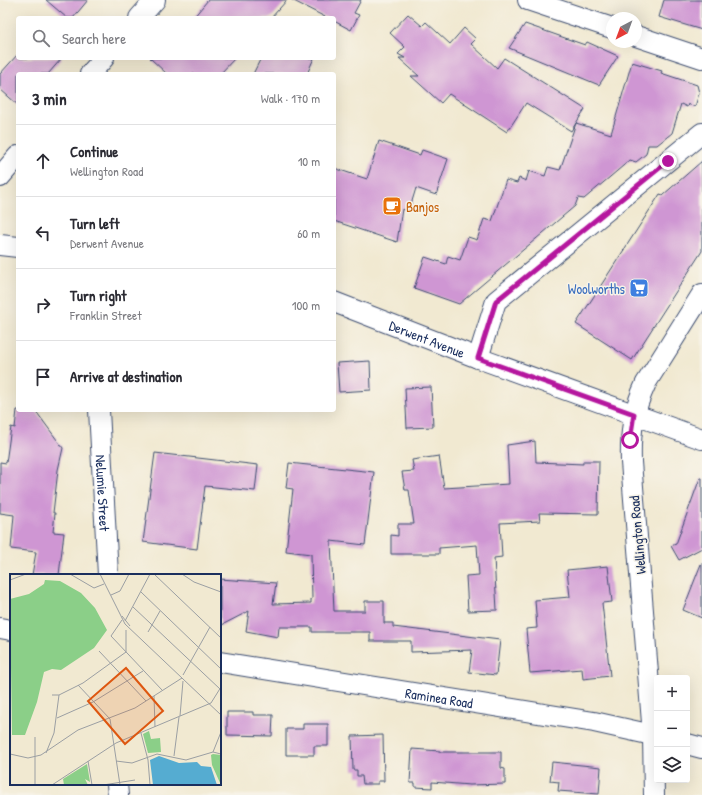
<!DOCTYPE html>
<meta charset="utf-8">
<style>
:root{--surface:#fff;--page:#f7f7f7;--text:#2b2b33;--muted:#7c7c81;--line:#e1e1e2}
body{margin:0;font-family:"Patrick Hand",sans-serif;background:var(--page);color:var(--text)}
.controls{position:absolute;right:12px;bottom:12px;display:grid;overflow:hidden;border-radius:4px;box-shadow:0 4px 16px #0002}
.controls button{width:36px;height:36px;display:grid;place-items:center;padding:0;border:0;border-bottom:1px solid var(--line);background:var(--surface);color:var(--text);font:20px sans-serif}
.compass{position:absolute;left:606px;top:12px;width:36px;height:36px;border-radius:50%;background:var(--surface);box-shadow:0 4px 16px #0002;rotate:221deg}
.stop{position:absolute;width:12px;height:12px;margin:-9px;border:3px solid #b5179e;border-radius:50%;background:#fff}
.stop.end{background:#b5179e;border-color:#fff;box-shadow:0 1px 4px #0008}
.list{margin:0;padding:0;list-style:none}
h2{display:flex;justify-content:space-between;align-items:center;height:52px;margin:0;padding:0 16px;font-size:17px}
h2 small{font-size:13px;font-weight:400;color:var(--muted)}
.list li{display:grid;grid-template-columns:26px 1fr auto;gap:12px;align-items:center;box-sizing:border-box;height:72px;padding:0 16px;border-top:1px solid var(--line)}
.list b{display:block;font-size:15px;white-space:nowrap}
.list p{margin:0;font-size:13px;white-space:nowrap;color:var(--muted)}
.list em{font-size:13px;font-style:normal;color:var(--muted)}
.icon{flex:none;width:22px;height:22px;fill:none;stroke:currentColor;stroke-width:2;stroke-linecap:round;stroke-linejoin:round}
.map{position:relative;flex:none;width:702px;height:795px;overflow:hidden}
.search{position:absolute;background:var(--surface);box-shadow:0 4px 16px #0002;left:16px;top:16px;width:320px;height:44px;display:flex;align-items:center;gap:10px;box-sizing:border-box;padding:0 14px;border-radius:4px;color:var(--muted);font-size:15px}
.panel{position:absolute;background:var(--surface);box-shadow:0 4px 16px #0002;left:16px;top:72px;width:320px;height:340px;border-radius:4px}
.map>svg:first-child{display:block}
.building{fill:#cf96d3}
.lines{fill:none;stroke-linecap:round;stroke-linejoin:round}
.minor-casing{stroke:#3b4b6f;stroke-width:22}
.minor{stroke:#fff;stroke-width:20}
.route{stroke:#b5179e;stroke-width:5}
.labels{text-anchor:middle;dominant-baseline:central;stroke-width:3;stroke-linejoin:round;paint-order:stroke}
.food-label{font-size:14px;fill:#c56008;stroke:#f7f3e8;text-anchor:start}
.shop-label{font-size:14px;fill:#366cbe;stroke:#f7f3e8;text-anchor:end}
.street-label{font-size:14px;fill:#1b2f5e;stroke:#f7f3e8}
.inset-road{fill:none;stroke:#9b9fa3;stroke-width:1}
.view{fill:#de5710;fill-opacity:0.15;stroke:#de5710;stroke-width:2}
.inset-edge{fill:none;stroke:#1b2f5e;stroke-width:2}
</style>
<div class="map">
<svg width="702" height="795" viewBox="0 0 702 795">
<rect width="100%" height="100%" fill="#f7f3e8"/>
<filter id="ink" filterUnits="userSpaceOnUse"><feTurbulence type="fractalNoise" baseFrequency=".025" numOctaves="2"/><feDisplacementMap in="SourceGraphic" scale="8" xChannelSelector="R" yChannelSelector="G"/><feConvolveMatrix kernelMatrix="1 2 1 2 8 2 1 2 1" color-interpolation-filters="sRGB"/></filter>
<filter id="wash" filterUnits="userSpaceOnUse"><feTurbulence type="fractalNoise" baseFrequency=".012" numOctaves="4" result="noise"/><feDisplacementMap in="SourceGraphic" scale="16" xChannelSelector="R" yChannelSelector="G"/><feGaussianBlur stdDeviation="0.9" result="paint"/><feColorMatrix in="noise" values="0 0 0 0 0 0 0 0 0 0 0 0 0 0 0 0 0 1.4 0 .05"/><feComposite in="paint" operator="in"/></filter>
<g filter="url(#wash)">
<rect width="100%" height="100%" fill="#f1e9d1"/>
<g id="blocks">
<path class="building" d="M 46,0 L 88,0 L 73,18 L 67,18 Z
M 208,0 L 287,0 L 271,18 L 193,18 Z
M 292,0 L 361,0 L 354,13 L 359,15 L 351,30 L 334,21 L 334,18 L 327,18 Z
M 664,0 L 702,0 L 702,30 L 659,17 Z
M 408,14 L 422,26 L 426,22 L 450,44 L 464,28 L 476,39 L 471,44 L 497,68 L 504,58 L 585,109 L 571,131 L 526,103 L 507,132 L 449,94 L 441,103 L 411,76 L 419,76 L 399,58 L 405,58 L 398,54 L 405,47 L 390,33 Z
M 525,24 L 585,45 L 587,42 L 618,56 L 599,85 L 509,48 Z
M 18,54 L 18,58 L 62,58 L 48,74 L 18,74 L 18,105 L 0,89 L 0,74 Z
M 150,58 L 235,58 L 220,74 L 167,74 Z
M 261,58 L 314,58 L 307,74 L 253,74 Z
M 632,62 L 662,71 L 661,73 L 697,85 L 699,93 L 695,107 L 688,104 L 687,107 L 681,104 L 672,133 L 657,145 L 648,145 L 646,154 L 636,162 L 630,160 L 584,199 L 578,198 L 575,206 L 459,304 L 414,288 L 425,257 L 446,264 L 448,256 L 460,260 L 468,237 L 477,240 L 484,219 L 492,221 L 506,180 L 517,183 L 519,178 L 526,181 L 529,171 L 545,176 L 548,167 L 560,170 L 576,123 L 611,134 Z
M 379,141 L 420,155 L 422,150 L 448,159 L 436,195 L 416,188 L 409,211 L 402,209 L 397,242 L 334,221 L 334,168 L 367,179 Z
M 702,161 L 702,251 L 632,360 L 576,324 L 660,194 L 663,195 Z
M 370,361 L 371,390 L 339,392 L 337,363 Z
M 431,387 L 433,427 L 407,428 L 405,388 Z
M 17,410 L 35,410 L 63,448 L 58,470 L 53,513 L 55,513 L 53,532 L 64,533 L 59,575 L 32,575 L 36,552 L 11,549 L 14,515 L 0,513 L 0,462 L 6,463 L 11,427 L 15,428 Z
M 535,441 L 536,462 L 583,464 L 583,461 L 599,461 L 598,514 L 539,513 L 540,521 L 500,523 L 502,557 L 494,558 L 497,610 L 468,611 L 466,576 L 479,575 L 477,545 L 439,548 L 439,554 L 391,554 L 391,535 L 398,536 L 398,524 L 414,524 L 409,490 L 405,490 L 402,472 L 414,471 L 412,460 L 439,456 L 444,488 L 509,484 L 507,445 Z
M 155,453 L 258,465 L 255,491 L 205,486 L 197,549 L 143,542 Z
M 289,463 L 374,472 L 365,545 L 331,541 L 334,611 L 365,611 L 365,601 L 384,601 L 384,623 L 393,623 L 393,627 L 500,640 L 496,675 L 469,672 L 472,650 L 411,652 L 411,641 L 370,641 L 370,632 L 312,632 L 312,627 L 279,627 L 278,637 L 246,631 L 249,611 L 220,626 L 220,579 L 276,583 L 273,604 L 311,603 L 311,599 L 312,599 L 311,554 L 286,551 L 293,489 L 286,488 Z
M 700,478 L 702,478 L 702,548 L 679,560 L 671,546 L 676,544 Z
M 701,564 L 702,564 L 702,618 L 683,610 Z
M 608,566 L 612,602 L 602,603 L 610,676 L 583,679 L 582,669 L 530,673 L 526,629 L 537,628 L 535,600 L 570,597 L 567,570 Z
M 227,712 L 253,712 L 253,715 L 273,715 L 272,736 L 227,735 Z
M 303,724 L 328,724 L 328,746 L 314,746 L 314,755 L 286,755 L 286,729 L 303,729 Z
M 383,735 L 384,781 L 378,781 L 378,784 L 363,784 L 362,776 L 357,776 L 357,770 L 353,770 L 352,736 Z
M 412,749 L 440,751 L 440,752 L 501,752 L 501,768 L 505,769 L 505,784 L 470,785 L 432,782 L 432,788 L 415,787 L 415,783 L 410,783 Z
M 552,762 L 601,767 L 599,794 L 558,791 L 559,782 L 550,781 Z"/>
</g>
</g>
<g filter="url(#ink)">
<use href="#blocks" fill-opacity="0" stroke="#3b4b6f" stroke-width="1"/>
<g class="lines">
<g class="minor-casing">
<g id="minor">
<path d="M 528,0 L 612,28"/>
<path d="M 139,18 L 155,0"/>
<path d="M 636,36 L 702,58"/>
<path d="M 90,74 L 104,58"/>
<path d="M 0,177 L 18,156"/>
<path d="M 0,245 L 18,247"/>
<path id="s1" d="M 334,302 L 478,358 L 702,439"/>
<path d="M 478,358 L 496,301 L 702,133"/>
<path id="s2" d="M 99,410 L 108,575"/>
<path d="M 0,628 L 11,630"/>
<path id="s3" d="M 220,662 L 594,722 L 657,736"/>
<path d="M 687,744 L 702,748"/>
<path d="M 117,784 L 118,795"/>
<path d="M 654,795 L 653,735 L 631,462 C 630,432 633,411 646,383 L 702,294"/>
</g>
</g>
<use href="#minor" class="minor"/>
</g>
</g>
<g class="lines" filter="url(#ink)">
<path class="route" d="M 630,440 L 634,414 L 478,358 L 496,301 L 668,161"/>
</g>
<defs>
<g id="cafe-square" transform="scale(1)"><rect x="-9" y="-9" width="18" height="18" rx="4" fill="#e8710a" stroke="#f7f3e8"/><path d="M-5.5-4.5H6V0H3Q3 3.5 0 3.5H-2.5Q-5.5 3.5-5.5 0ZM3-3.2v2h1.7v-2ZM-6 4.5H4V6H-6Z" fill="#fff"/></g>
<g id="supermarket-square" transform="scale(1)"><rect x="-9" y="-9" width="18" height="18" rx="4" fill="#3f7fe0" stroke="#f7f3e8"/><path d="M-6-5.5h2.5l.6 2H6L4.5 2H-2.5L-4.4-4H-6ZM-1.5 3.2a1.3 1.3 0 1 0 .1 0ZM3 3.2a1.3 1.3 0 1 0 .1 0Z" fill="#fff"/></g>
</defs>
<g fill-rule="evenodd">
<use href="#cafe-square" x="392" y="206"/>
<use href="#supermarket-square" x="639" y="288"/>
</g>
<g class="labels">
<g class="food-label">
<text x="406" y="206">Banjos</text>
</g>
<g class="shop-label">
<text x="625" y="288">Woolworths</text>
</g>
<g class="street-label">
<text stroke="none"><textPath href="#s1" startOffset="100">Derwent Avenue</textPath></text>
<text stroke="none"><textPath href="#s2" startOffset="83">Nelumie Street</textPath></text>
<text transform="translate(637 535) rotate(-95)">Wellington Road</text>
<text stroke="none"><textPath href="#s3" startOffset="222">Raminea Road</textPath></text>
</g>
</g>
<g transform="translate(10 574)">
<rect width="211" height="211" fill="#f1e9d1"/>
<path d="M 35,6 L 50,7 L 71,19 L 85,34 L 97,56 L 84,74 L 51,96 L 42,95 L 34,98 L 27,128 L 15,161 L 2,161 L 0,25 L 19,20 L 34,10 ZM 139,157 L 141,165 L 150,164 L 151,178 L 138,179 L 133,160 ZM 203,180 L 211,181 L 211,211 L 202,191 L 201,181 ZM 77,190 L 80,208 L 75,205 L 78,211 L 54,211 L 53,205 Z" fill="#8bcf88"/>
<path d="M 149,182 L 169,189 L 187,188 L 191,192 L 201,193 L 207,211 L 143,211 L 140,186 Z" fill="#55acd1"/>
<path class="inset-road" d="M 60,0 L 84,14 L 94,10M 90,0 L 115,50 L 211,141M 144,0 L 211,64M 172,0 L 184,8 L 211,18M 0,6 L 16,0M 131,18 L 211,95M 101,21 L 110,17 L 119,0M 123,33 L 210,115M 112,42 L 120,52M 112,46 L 101,62 L 152,116M 115,47 L 140,0M 138,58 L 150,37M 89,77 L 136,127M 173,101 L 200,53M 68,111 L 100,145 L 110,211M 42,121 L 49,121 L 73,109 L 116,78 L 116,56M 144,122 L 145,153M 170,142 L 173,107M 47,144 L 83,128 L 133,97M 131,159 L 138,186 L 140,211M 203,178 L 211,158M 36,179 L 44,159 L 49,121M 0,180 L 18,184 L 31,181 L 68,156 L 125,134 L 172,104M 164,182 L 169,143M 78,187 L 82,211M 106,187 L 122,189 L 147,180 L 176,186 L 203,178 L 211,180M 25,211 L 25,163M 42,211 L 106,169 L 201,129 L 211,113M 93,211 L 125,206"/>
<path class="view" d="M 116,94 L 153,137 L 115,170 L 78,127 Z"/>
<rect width="211" height="211" class="inset-edge"/>
</g>
</svg>
<div class="controls">
<button>+</button>
<button>−</button>
<button><svg class="icon" aria-label="layers" viewBox="0 0 24 24"><path d="M12 4l9 5-9 5-9-5zM3 14l9 5 9-5"/></svg></button>
</div>
<svg class="compass" viewBox="-18 -18 36 36"><path d="M0-13l5 13h-10z" fill="#e53935"/><path d="M0 13l5-13h-10z" fill="#7c7c81"/></svg>
<div class="stop" style="left:630px;top:440px"></div>
<div class="stop end" style="left:668px;top:161px"></div>
<div class="search"><svg class="icon" aria-label="search" viewBox="0 0 24 24"><circle cx="10" cy="10" r="6"/><path d="M15 15l6 6"/></svg>Search here</div>
<section class="panel">
<h2>3 min<small>Walk · 170 m</small></h2>
<ul class="list">
<li><svg class="icon" aria-label="ahead" viewBox="0 0 24 24"><path d="M12 20V5M6 11l6-6 6 6"/></svg><div><b>Continue</b><p>Wellington Road</p></div><em>10 m</em></li>
<li><svg class="icon" aria-label="left" viewBox="0 0 24 24"><path d="M17 20v-9H6M10 6l-5 5 5 5"/></svg><div><b>Turn left</b><p>Derwent Avenue</p></div><em>60 m</em></li>
<li><svg class="icon" aria-label="right" viewBox="0 0 24 24"><path d="M7 20v-9h11M14 6l5 5-5 5"/></svg><div><b>Turn right</b><p>Franklin Street</p></div><em>100 m</em></li>
<li><svg class="icon" aria-label="arrive" viewBox="0 0 24 24"><path d="M6 21V4h12l-3 4 3 4H6"/></svg><div><b>Arrive at destination</b></div></li>
</ul>
</section>
</div>
